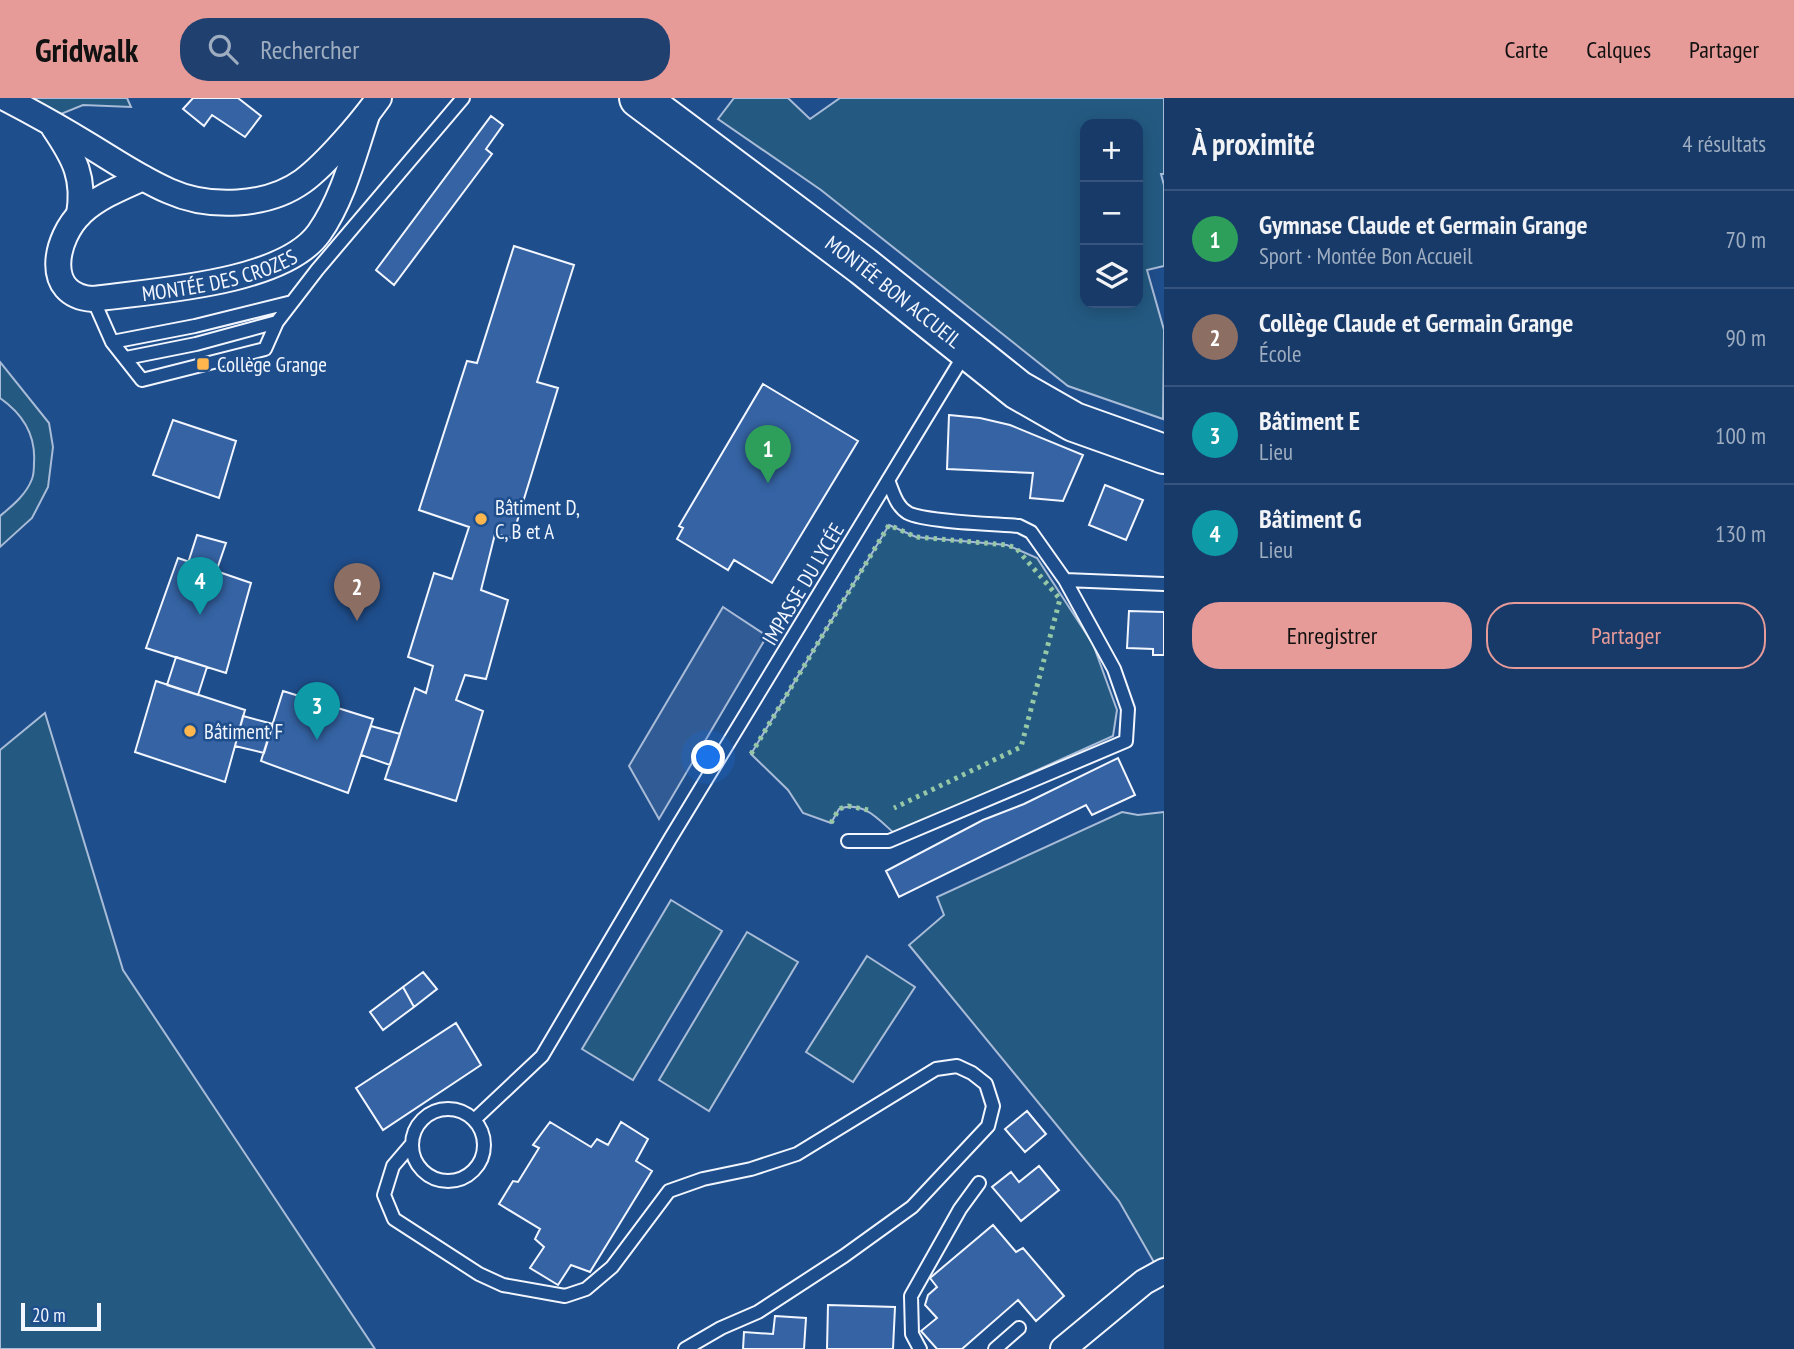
<!DOCTYPE html>
<html lang="fr">
<meta charset="utf-8">
<style>
:root{--surface:#173a69;--page:#20416f;--text:#f1f3f6;--muted:#9eadc0;--line:#36547d;--accent:#e69b98}
body{margin:0;font-family:"PT Sans Narrow",sans-serif;background:var(--page);color:var(--text)}
.controls{position:absolute;right:21px;top:21px;display:grid;overflow:hidden;border-radius:14px;box-shadow:0 4px 18px #0003}
.controls button{width:63px;height:63px;display:grid;place-items:center;padding:0;border:0;border-bottom:2px solid var(--line);background:var(--surface);color:var(--text);font:35px sans-serif}
.scale{position:absolute;left:21px;bottom:18px;width:80px;box-sizing:border-box;padding-left:7px;border:4px solid #f2f6ff;border-top:0;font-size:19px;line-height:24px;white-space:nowrap;color:#f2f6ff;-webkit-text-stroke:5px #1f4e8c;paint-order:stroke}
.you{position:absolute;left:709px;top:660px;width:24px;height:24px;margin:-18px;border:5px solid #fff;border-radius:50%;background:#1a73e8;box-shadow:0 0 0 10px #1a73e833}
.badge{display:grid;place-items:center;width:46px;height:46px;border-radius:50%;background:var(--accent);color:#fff;font-size:23px;font-weight:700}
.pin{position:absolute;translate:-50% -58px;filter:drop-shadow(0 2px 4px #0008)}
.pin::after{content:'';position:absolute;top:37px;width:24px;height:21px;background:inherit;clip-path:polygon(0 0,100% 0,50% 100%)}
.list{margin:0;padding:0;list-style:none}
h2{display:flex;justify-content:space-between;align-items:center;height:91px;margin:0;padding:0 28px;font-size:30px}
h2 small{font-size:23px;font-weight:400;color:var(--muted)}
.list li{display:grid;grid-template-columns:46px 1fr auto;gap:21px;align-items:center;box-sizing:border-box;height:98px;padding:0 28px;border-top:2px solid var(--line)}
.list b{display:block;font-size:26px;white-space:nowrap}
.list p{margin:0;font-size:23px;white-space:nowrap;color:var(--muted)}
.list em{font-size:23px;font-style:normal;color:var(--muted)}
.actions{display:flex;gap:14px;padding:21px 28px}
.actions a{flex:1;padding:16px 0;border:2px solid var(--accent);border-radius:28px;text-align:center;font-size:24px;color:var(--accent)}
.actions .main{background:var(--accent);color:#111}
.icon{flex:none;width:38px;height:38px;fill:none;stroke:currentColor;stroke-width:2;stroke-linecap:round;stroke-linejoin:round}
.map{position:relative;flex:none;width:1164px;height:1251px;overflow:hidden}
header{display:flex;align-items:center;gap:42px;box-sizing:border-box;height:98px;padding:0 35px;background:var(--accent);color:#111}
header strong{font-size:33px}
nav{display:flex;gap:38px;margin-inline-start:auto;font-size:24px}
.search{width:490px;height:63px;background:var(--page);display:flex;align-items:center;gap:18px;box-sizing:border-box;padding:0 24px;border-radius:28px;color:var(--muted);font-size:26px}
main{display:flex}
aside{flex:1;background:var(--surface)}
.map>svg:first-child{display:block}
.green{fill:#245a82;stroke:#a8bbd7;stroke-width:2;fill-rule:evenodd}
.parking{fill:#305b95;stroke:#a8bbd7;stroke-width:2}
.building{fill:#3563a3;stroke:#f2f6ff;stroke-width:2}
.lines{fill:none;stroke-linecap:round;stroke-linejoin:round}
.lane-casing{stroke:#f2f6ff;stroke-width:16}
.street-casing{stroke:#f2f6ff;stroke-width:28}
.primary-casing{stroke:#f2f6ff;stroke-width:42}
.lane{stroke:#1f4e8c;stroke-width:12}
.street{stroke:#1f4e8c;stroke-width:24}
.primary{stroke:#1f4e8c;stroke-width:38}
.hedge{stroke:#97c8a6;stroke-width:5;stroke-dasharray:3.5 5;stroke-linecap:butt}
.poi-dot{fill:#ffb74d;stroke:#1f4e8c;stroke-width:2.5}
.labels{text-anchor:middle;dominant-baseline:central;stroke-width:5;stroke-linejoin:round;paint-order:stroke}
.street-label{font-size:21px;fill:#f2f6ff;stroke:#1f4e8c}
.poi-label{font-size:21px;fill:#f2f6ff;stroke:#1f4e8c;text-anchor:start}
</style>
<header>
<strong>Gridwalk</strong>
<div class="search"><svg class="icon" aria-label="search" viewBox="0 0 24 24"><circle cx="10" cy="10" r="6"/><path d="M15 15l6 6"/></svg>Rechercher</div>
<nav><a>Carte</a><a>Calques</a><a>Partager</a></nav>
</header>
<main>
<div class="map">
<svg width="1164" height="1251" viewBox="0 0 1164 1251">
<rect width="100%" height="100%" fill="#1f4e8c"/>
<path class="green" d="M 30,0 L 127,0 L 131,9 L 83,7 L 61,16 Z
M 734,0 L 788,0 L 810,21 L 840,0 L 1164,0 L 1164,76 L 1161,76 L 1164,87 L 1164,168 L 1147,172 L 1164,232 L 1163,321 L 1068,288 L 821,92 L 718,21 ZM 1085,26 L 1138,26 L 1138,205 L 1085,205 Z
M 0,264 L 49,325 L 53,349 L 48,389 L 32,420 L 0,449 L 0,418 C 12,408 26,397 32,381 C 34,376 34,370 34,365 C 36,337 23,316 0,300 Z
M 889,427 L 916,439 L 1007,447 L 1037,460 L 1093,546 L 1117,612 L 1113,638 L 895,736 C 878,721 863,702 839,711 L 831,725 L 803,715 L 788,692 L 751,656 Z
M 45,615 L 123,872 L 375,1251 L 0,1251 L 0,652 Z
M 1122,714 L 1138,717 L 1164,714 L 1164,1162 L 1155,1166 L 1119,1103 L 909,847 L 944,817 L 937,799 Z
M 671,802 L 722,833 L 633,982 L 582,951 Z
M 747,834 L 798,864 L 709,1013 L 659,982 Z
M 867,858 L 915,889 L 853,984 L 806,954 Z"/>
<path class="parking" d="M 723,509 L 767,538 L 659,721 L 629,668 Z"/>
<path class="building" d="M 193,0 L 238,0 L 261,18 L 245,39 L 212,17 L 204,28 L 183,11 Z
M 491,18 L 503,27 L 486,51 L 492,56 L 394,187 L 376,172 Z
M 514,148 L 574,167 L 537,284 L 558,290 L 512,440 L 495,436 L 481,492 L 508,502 L 486,581 L 465,577 L 456,602 L 483,613 L 456,703 L 385,681 L 415,590 L 426,595 L 433,568 L 408,559 L 434,475 L 452,481 L 469,429 L 419,412 L 467,263 L 477,265 Z
M 763,286 L 858,343 L 772,485 L 734,462 L 728,472 L 677,441 L 683,430 L 679,428 Z
M 949,317 L 980,320 L 1010,327 L 1083,357 L 1063,403 L 1030,400 L 1033,375 L 947,371 Z
M 173,322 L 236,343 L 219,400 L 153,377 Z
M 1105,387 L 1143,402 L 1126,442 L 1089,427 Z
M 197,437 L 226,445 L 216,474 L 188,465 Z
M 178,460 L 251,485 L 226,575 L 146,550 Z
M 1129,513 L 1164,514 L 1164,557 L 1153,557 L 1153,551 L 1127,550 Z
M 176,559 L 207,569 L 198,597 L 167,587 Z
M 156,583 L 245,612 L 225,684 L 135,654 Z
M 283,593 L 373,621 L 348,695 L 261,663 Z
M 243,618 L 273,626 L 264,655 L 235,648 Z
M 371,628 L 400,636 L 390,667 L 361,657 Z
M 1118,660 L 1135,697 L 1092,717 L 1086,707 L 899,799 L 886,773 L 983,722 L 1024,706 Z
M 423,874 L 437,891 L 414,909 L 403,889 Z
M 403,889 L 414,909 L 383,932 L 370,914 Z
M 456,925 L 481,967 L 383,1032 L 356,990 Z
M 1027,1013 L 1046,1036 L 1025,1054 L 1005,1031 Z
M 550,1024 L 591,1049 L 597,1041 L 608,1047 L 621,1024 L 648,1041 L 636,1063 L 652,1073 L 590,1174 L 571,1167 L 558,1187 L 530,1170 L 544,1149 L 535,1141 L 540,1131 L 499,1106 L 513,1083 L 518,1084 L 539,1050 L 533,1047 Z
M 1039,1068 L 1059,1092 L 1021,1123 L 992,1089 L 1011,1074 L 1019,1084 Z
M 993,1127 L 1016,1154 L 1023,1150 L 1064,1198 L 1036,1223 L 1018,1202 L 962,1251 L 937,1251 L 921,1233 L 937,1220 L 925,1207 L 928,1197 L 937,1189 L 930,1180 Z
M 828,1207 L 895,1209 L 893,1251 L 827,1251 Z
M 775,1218 L 806,1220 L 804,1251 L 743,1251 L 744,1234 L 773,1236 Z"/>
<g class="lines">
<g class="lane-casing">
<path id="lane" d="M 93,201 L 112,244 L 142,282 L 265,251 L 277,224 L 317,172 L 463,0
M 112,244 L 195,228 L 292,204
M 126,260 L 196,246 L 277,224
M 888,382 C 893,394 896,408 908,415 C 925,424 997,426 1019,428 L 1031,434 L 1065,482 L 1164,486
M 848,743 L 889,743 L 1126,643 L 1128,611 L 1114,571 L 1065,482
M412 1047a36 36 0 1 1 72 0a36 36 0 1 1-72 0Z
M 474,1022 L 542,958 L 670,741 L 966,254
M 411,1047 L 393,1068 L 384,1097 L 394,1121 L 479,1176 L 503,1187 L 565,1198 L 586,1191 L 612,1169 L 669,1093 L 703,1081 L 751,1071 L 797,1056 L 936,971 L 957,968 L 972,975 L 986,986 L 993,1008 L 988,1028 L 912,1109 L 844,1158 L 758,1214 L 721,1230 L 685,1251
M 920,1251 L 912,1236 L 911,1198 L 960,1111 L 979,1085
M 995,1251 L 1019,1230"/>
</g>
<g class="street-casing">
<g id="street">
<path d="M 5,0 C 32,14 59,29 85,45 C 112,61 139,80 169,93 C 209,111 267,109 303,83 C 326,66 362,24 379,0"/>
<path d="M 54,30 C 75,61 85,80 79,117"/>
<path id="s1" d="M 143,80 C 121,90 100,98 82,114 C 55,139 42,198 93,201 C 151,193 283,186 319,135 C 343,101 354,56 367,17"/>
<path d="M 1063,1251 L 1144,1184 L 1164,1173"/>
</g>
</g>
<g class="primary-casing">
<g id="primary">
<path id="s2" d="M 639,0 L 863,168 L 1018,292 L 1074,324 L 1164,356"/>
</g>
</g>
<use href="#lane" class="lane"/>
<use href="#street" class="street"/>
<use href="#primary" class="primary"/>
<path class="hedge" d="M 751,656 L 889,427 L 916,439 L 1007,447 L 1016,450 L 1060,501 L 1021,649 L 894,710
M 831,725 L 839,711 L 848,708 L 868,712"/>
</g>
<g class="poi-dot">
<rect x="196" y="259" width="14" height="14" rx="3.5"/>
<circle cx="481" cy="421" r="7"/>
<circle cx="190" cy="633" r="7"/>
</g>
<g class="labels">
<g class="street-label">
<text stroke="none"><textPath href="#s1" startOffset="313">MONTÉE DES CROZES</textPath></text>
<text stroke="none"><textPath href="#s2" startOffset="320">MONTÉE BON ACCUEIL</textPath></text>
<text transform="translate(803 486) rotate(-59)">IMPASSE DU LYCÉE</text>
</g>
<g class="poi-label">
<text x="217" y="266">Collège Grange</text>
<text x="495" y="409">Bâtiment D,<tspan x="495" dy="24">C, B et A</tspan></text>
<text x="204" y="633">Bâtiment F</text>
</g>
</g>
</svg>
<div class="controls">
<button>+</button>
<button>−</button>
<button><svg class="icon" aria-label="layers" viewBox="0 0 24 24"><path d="M12 4l9 5-9 5-9-5zM3 14l9 5 9-5"/></svg></button>
</div>
<div class="scale">20 m</div>
<div class="you"></div>
<div class="pin badge" style="left:768px;top:385px;background:#2e9e5b">1</div>
<div class="pin badge" style="left:357px;top:523px;background:#8d6e63">2</div>
<div class="pin badge" style="left:317px;top:642px;background:#0f9aa8">3</div>
<div class="pin badge" style="left:200px;top:517px;background:#0f9aa8">4</div>
</div>
<aside>
<h2>À proximité<small>4 résultats</small></h2>
<ul class="list">
<li><span class="badge" style="background:#2e9e5b">1</span><div><b>Gymnase Claude et Germain Grange</b><p>Sport · Montée Bon Accueil</p></div><em>70 m</em></li>
<li><span class="badge" style="background:#8d6e63">2</span><div><b>Collège Claude et Germain Grange</b><p>École</p></div><em>90 m</em></li>
<li><span class="badge" style="background:#0f9aa8">3</span><div><b>Bâtiment E</b><p>Lieu</p></div><em>100 m</em></li>
<li><span class="badge" style="background:#0f9aa8">4</span><div><b>Bâtiment G</b><p>Lieu</p></div><em>130 m</em></li>
</ul>
<div class="actions"><a class="main">Enregistrer</a><a>Partager</a></div>
</aside>
</main>
